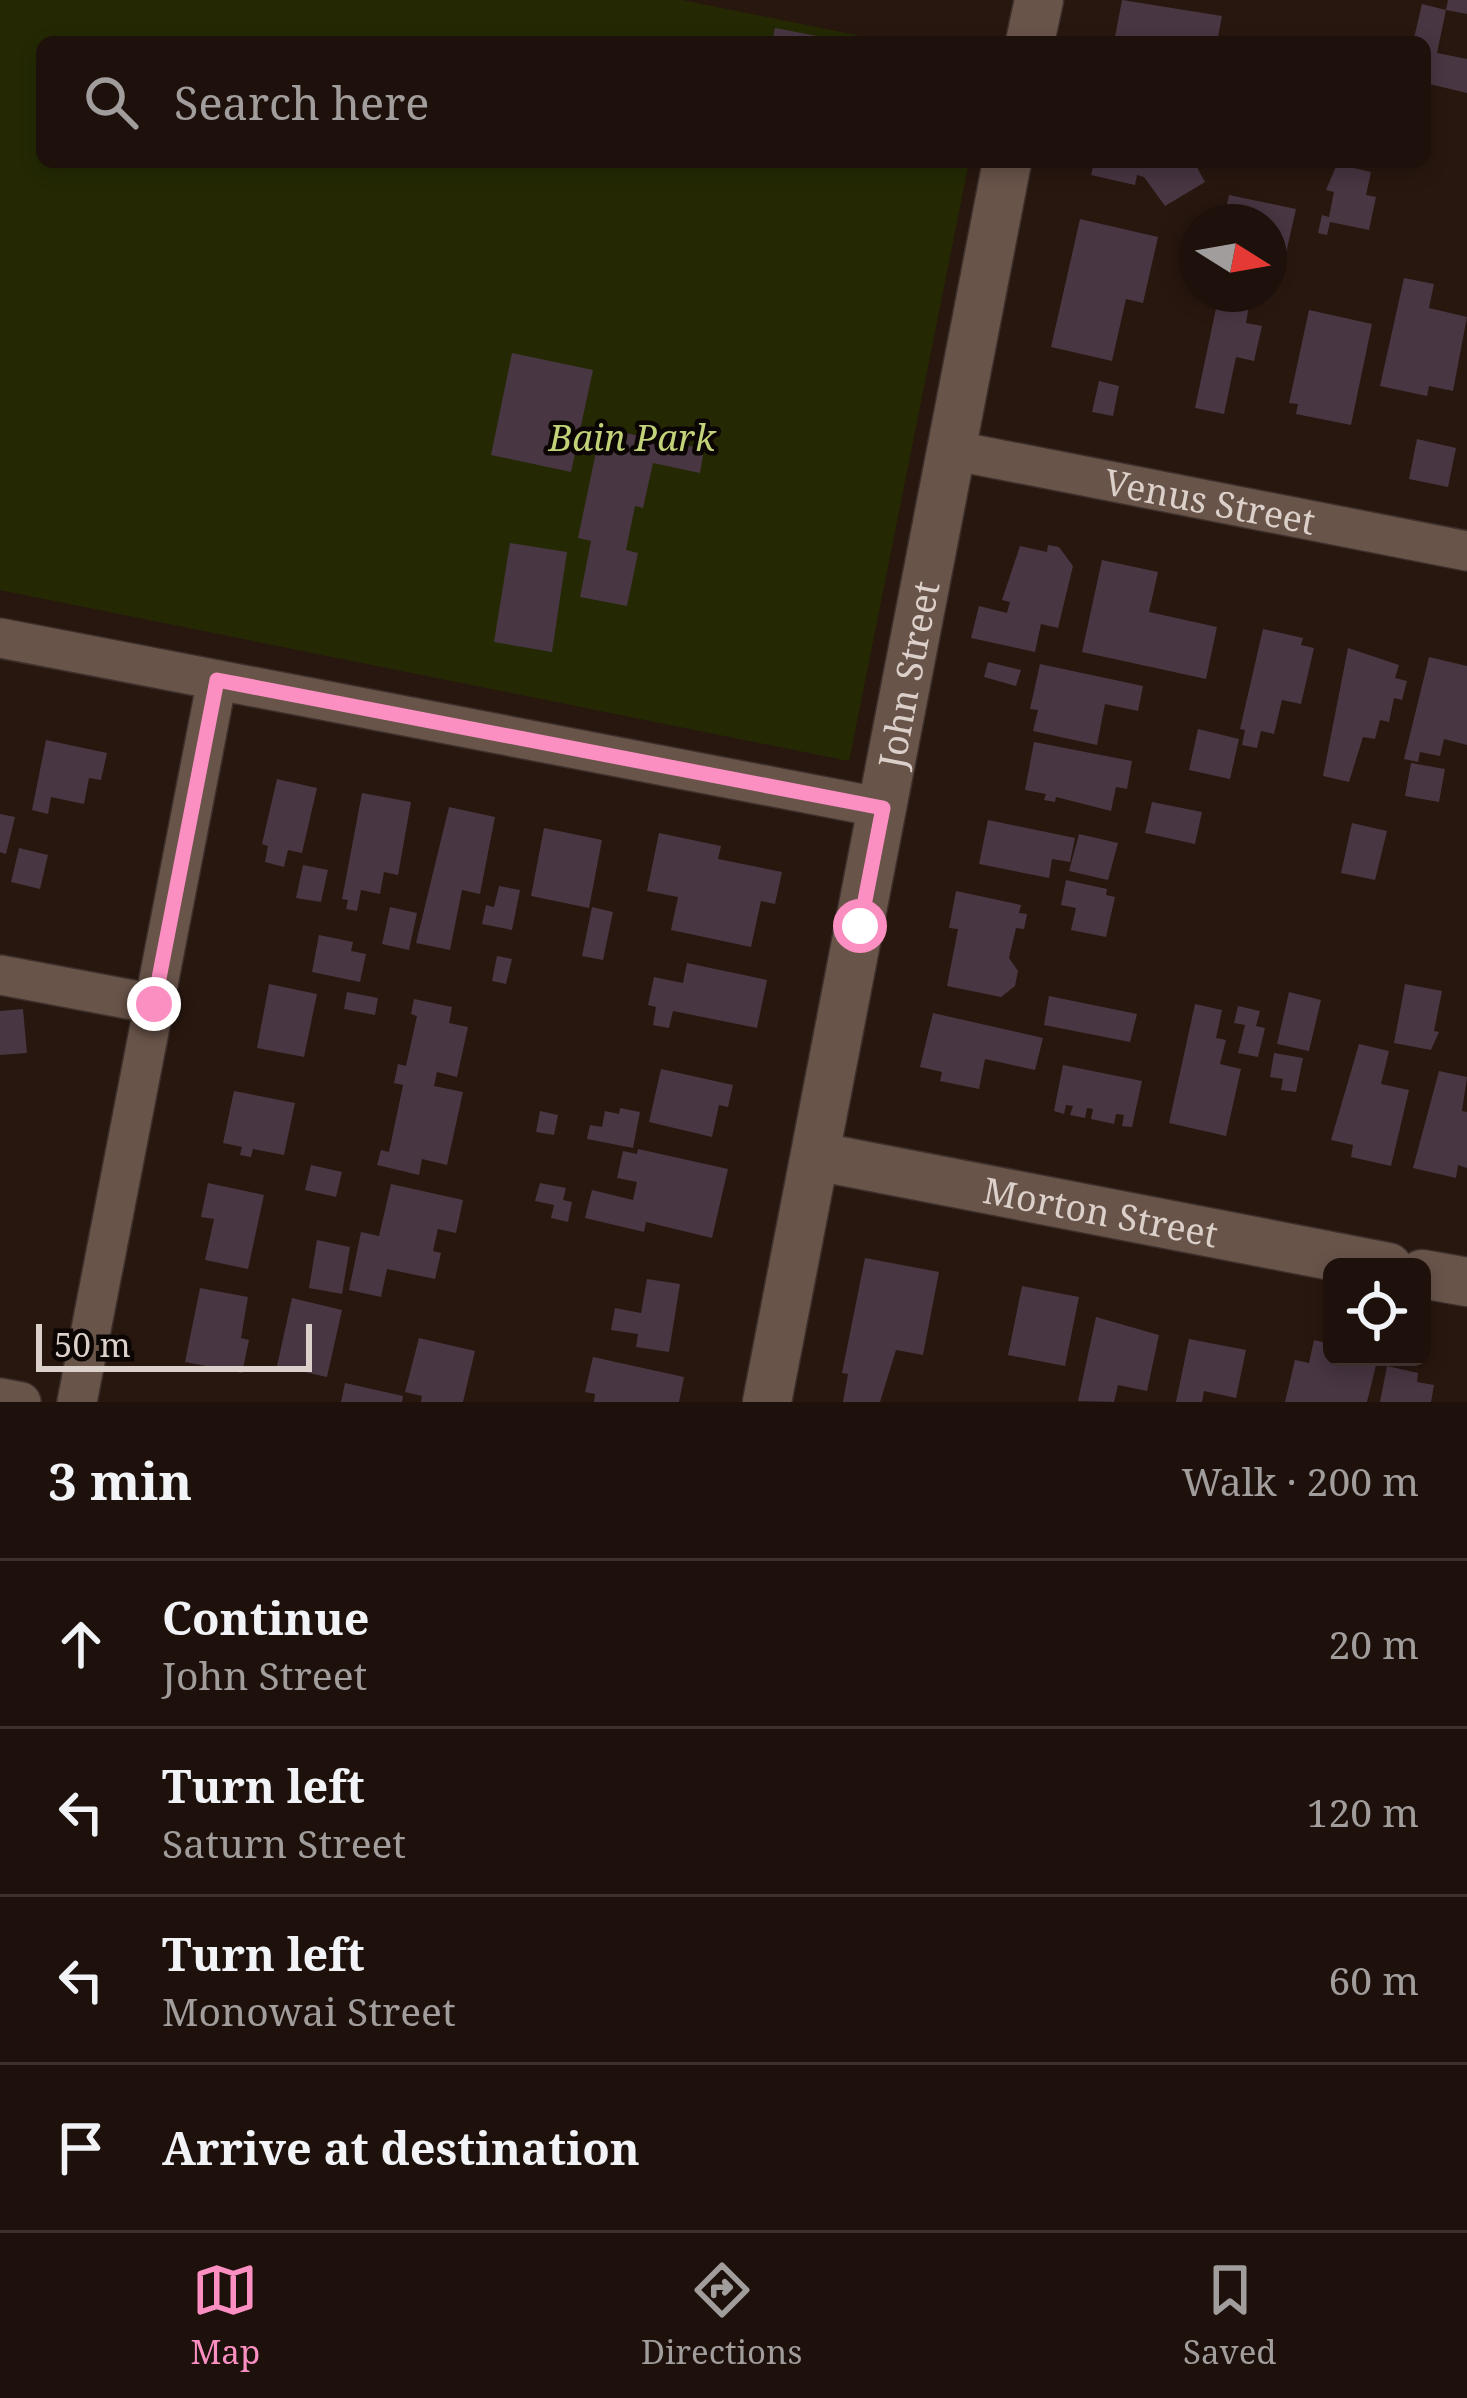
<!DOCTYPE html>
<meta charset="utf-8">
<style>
:root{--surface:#1e110b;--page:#261a14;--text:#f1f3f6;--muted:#a19d9d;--line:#3c312c;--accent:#fc8fc2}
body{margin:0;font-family:"Noto Serif",serif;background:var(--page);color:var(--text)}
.controls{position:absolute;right:36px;bottom:36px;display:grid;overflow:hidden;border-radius:18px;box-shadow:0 6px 18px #0003}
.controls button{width:108px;height:108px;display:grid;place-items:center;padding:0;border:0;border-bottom:3px solid var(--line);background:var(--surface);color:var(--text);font:60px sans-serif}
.compass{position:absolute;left:1179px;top:204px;width:108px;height:108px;border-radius:50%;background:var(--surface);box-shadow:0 6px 18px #0003;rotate:101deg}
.scale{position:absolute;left:36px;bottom:30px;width:276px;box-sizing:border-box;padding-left:12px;border:6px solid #dcd0ca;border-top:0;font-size:33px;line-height:42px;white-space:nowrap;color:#dcd0ca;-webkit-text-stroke:9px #0b0503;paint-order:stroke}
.stop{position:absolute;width:36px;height:36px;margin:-27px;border:9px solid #fc8fc2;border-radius:50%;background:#fff}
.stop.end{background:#fc8fc2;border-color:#fff;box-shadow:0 3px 12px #0008}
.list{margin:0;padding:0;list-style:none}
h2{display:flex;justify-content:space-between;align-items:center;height:156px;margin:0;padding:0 48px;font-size:51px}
h2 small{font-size:39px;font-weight:400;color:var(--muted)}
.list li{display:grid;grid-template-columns:78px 1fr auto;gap:36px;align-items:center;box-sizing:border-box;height:168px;padding:0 48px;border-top:3px solid var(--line)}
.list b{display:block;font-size:45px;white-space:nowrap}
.list p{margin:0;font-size:39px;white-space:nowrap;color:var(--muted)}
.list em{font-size:39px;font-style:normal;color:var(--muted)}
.icon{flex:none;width:66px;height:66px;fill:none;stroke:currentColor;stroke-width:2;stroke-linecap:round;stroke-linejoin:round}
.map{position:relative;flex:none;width:1467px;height:1402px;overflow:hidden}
.search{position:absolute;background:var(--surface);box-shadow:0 6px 18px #0003;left:36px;right:36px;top:36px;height:132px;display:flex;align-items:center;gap:30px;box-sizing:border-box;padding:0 42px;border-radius:18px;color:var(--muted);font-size:45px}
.sheet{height:828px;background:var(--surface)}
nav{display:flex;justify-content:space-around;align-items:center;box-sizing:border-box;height:168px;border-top:3px solid var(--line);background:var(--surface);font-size:33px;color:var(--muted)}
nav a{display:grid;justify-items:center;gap:6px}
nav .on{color:var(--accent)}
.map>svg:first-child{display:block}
.green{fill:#242904}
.building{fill:#483643}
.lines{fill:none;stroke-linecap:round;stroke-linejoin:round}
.minor-casing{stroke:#3d302c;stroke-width:42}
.tertiary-casing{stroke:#3d302c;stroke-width:51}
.minor{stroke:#69544a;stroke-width:39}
.tertiary{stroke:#69544a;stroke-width:48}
.route{stroke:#fc8fc2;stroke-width:15}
.labels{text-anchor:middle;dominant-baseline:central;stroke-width:9;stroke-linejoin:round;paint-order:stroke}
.park-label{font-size:36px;font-style:italic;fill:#c2d279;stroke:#0b0503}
.street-label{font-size:36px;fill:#dcd0ca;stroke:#0b0503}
</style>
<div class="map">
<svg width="1467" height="1402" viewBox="0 0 1467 1402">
<rect width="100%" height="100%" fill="#28170f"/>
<path class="green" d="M 0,0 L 682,0 L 891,42 L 42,42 L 42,162 L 969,162 L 849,761 L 0,590 Z"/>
<path class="building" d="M 1122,0 L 1222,16 L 1217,42 L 1114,42 Z
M 1448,0 L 1467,0 L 1467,14 L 1446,10 Z
M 1422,4 L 1446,10 L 1437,53 L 1467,59 L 1467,93 L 1425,83 L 1425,42 L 1413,42 Z
M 775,28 L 838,40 L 838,42 L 772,42 Z
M 1094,162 L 1194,162 L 1205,182 L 1165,206 L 1144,177 L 1137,175 L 1135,185 L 1091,175 Z
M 1337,164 L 1371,172 L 1366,195 L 1376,197 L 1369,230 L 1330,222 L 1327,235 L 1318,233 L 1322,215 L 1329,217 L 1334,192 L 1326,190 Z
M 1229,195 L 1296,209 L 1286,253 L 1269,249 L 1269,222 L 1223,222 Z
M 1080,219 L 1158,237 L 1143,303 L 1126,299 L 1112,361 L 1051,347 Z
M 1404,278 L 1434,284 L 1429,308 L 1467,317 L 1453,391 L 1429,386 L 1427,396 L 1380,386 Z
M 1219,294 L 1250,299 L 1246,323 L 1262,326 L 1254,361 L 1236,357 L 1224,414 L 1195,408 Z
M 1309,310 L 1372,324 L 1351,425 L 1296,414 L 1298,404 L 1289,403 Z
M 512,353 L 593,370 L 571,472 L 491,455 Z
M 1099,381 L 1119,386 L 1113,416 L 1092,412 Z
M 601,428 L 704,449 L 700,473 L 653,463 L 643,508 L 635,506 L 626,550 L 638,553 L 627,606 L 580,597 L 591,541 L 578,538 Z
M 1417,439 L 1456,448 L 1448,487 L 1409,479 Z
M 510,543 L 567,552 L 552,652 L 494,642 Z
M 1048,545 L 1059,547 L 1073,566 L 1058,628 L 1041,624 L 1035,652 L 971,638 L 979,606 L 1007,613 L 1010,602 L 1002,600 L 1020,546 L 1047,552 Z
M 1102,560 L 1158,572 L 1149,612 L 1217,627 L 1206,679 L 1082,652 Z
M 1263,629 L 1303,638 L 1301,645 L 1314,648 L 1301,704 L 1282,700 L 1274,734 L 1261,731 L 1257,748 L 1242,745 L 1245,730 L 1240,729 Z
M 1348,648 L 1399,665 L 1395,678 L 1407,681 L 1402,700 L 1394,698 L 1389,722 L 1380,720 L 1375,739 L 1363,737 L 1349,782 L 1323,776 Z
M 1429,657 L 1467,666 L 1467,745 L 1444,739 L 1440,756 L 1420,752 L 1418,762 L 1404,759 Z
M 988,662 L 1021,670 L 1016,686 L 984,677 Z
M 1040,664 L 1143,686 L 1138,711 L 1105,704 L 1097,745 L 1033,731 L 1038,710 L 1030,709 Z
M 1198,729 L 1239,739 L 1230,779 L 1189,770 Z
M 46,740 L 107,753 L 101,780 L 89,778 L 84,804 L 51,797 L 48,814 L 32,810 Z
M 1034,742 L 1132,761 L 1127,789 L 1116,787 L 1111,811 L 1056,797 L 1055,802 L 1044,800 L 1046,794 L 1025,790 Z
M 1411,763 L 1445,769 L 1439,802 L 1405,796 Z
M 277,779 L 317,788 L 302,853 L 288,850 L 284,867 L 265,862 L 268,846 L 262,844 Z
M 362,793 L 411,802 L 398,875 L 384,872 L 380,894 L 361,890 L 357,911 L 346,909 L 348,900 L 342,899 Z
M 1152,802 L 1202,812 L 1195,844 L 1145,833 Z
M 449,807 L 495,817 L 480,894 L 462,890 L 450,950 L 416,943 Z
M 0,814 L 15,817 L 6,854 L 0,852 Z
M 988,820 L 1075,838 L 1070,862 L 1052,859 L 1049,878 L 979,864 Z
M 1352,823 L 1387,831 L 1375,880 L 1341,873 Z
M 544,828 L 602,840 L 589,908 L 531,896 Z
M 659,833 L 721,846 L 718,859 L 782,872 L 775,904 L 761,901 L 751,947 L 671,930 L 678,897 L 647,891 Z
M 1079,834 L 1118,843 L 1108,880 L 1069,871 Z
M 19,848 L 48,855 L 40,889 L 11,882 Z
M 303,865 L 328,870 L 321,902 L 296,898 Z
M 1066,880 L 1107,889 L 1106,895 L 1115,897 L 1106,937 L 1071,930 L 1076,908 L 1061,905 Z
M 499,886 L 520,890 L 512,930 L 482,924 L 486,905 L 494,907 Z
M 956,891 L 1021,905 L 1019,913 L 1027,914 L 1024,929 L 1016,928 L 1009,958 L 1018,971 L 1015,986 L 1001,997 L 947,986 L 958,929 L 949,928 Z
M 390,907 L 417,913 L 409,950 L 382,944 Z
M 592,907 L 613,912 L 603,960 L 582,956 Z
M 319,935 L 353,942 L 351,951 L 366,954 L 360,982 L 312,972 Z
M 497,956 L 512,959 L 506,984 L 492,981 Z
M 687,963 L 767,980 L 757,1028 L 673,1011 L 669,1028 L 653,1025 L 656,1007 L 648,1005 L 654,977 L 683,983 Z
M 269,984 L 317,994 L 304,1057 L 257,1048 Z
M 1405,984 L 1442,991 L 1434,1031 L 1439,1032 L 1431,1050 L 1394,1043 Z
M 347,992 L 378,998 L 375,1015 L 344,1009 Z
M 1289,992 L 1321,1000 L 1309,1051 L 1277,1044 Z
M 1049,996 L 1137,1014 L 1130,1042 L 1044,1025 Z
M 414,999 L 452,1007 L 449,1023 L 468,1027 L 457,1077 L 437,1072 L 434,1086 L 463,1092 L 447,1165 L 422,1159 L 419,1175 L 377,1165 L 381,1150 L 389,1152 L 403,1085 L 394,1083 L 398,1064 L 406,1066 L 417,1016 L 411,1014 Z
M 1195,1004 L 1222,1010 L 1216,1038 L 1226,1040 L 1220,1064 L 1241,1069 L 1226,1136 L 1169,1123 Z
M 1238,1006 L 1260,1011 L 1256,1026 L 1265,1028 L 1258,1057 L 1238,1053 L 1245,1025 L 1234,1023 Z
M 23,1009 L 27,1053 L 0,1055 L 0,1011 Z
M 933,1013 L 1043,1038 L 1035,1070 L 985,1059 L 979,1089 L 940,1081 L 942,1072 L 920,1067 Z
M 1359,1044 L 1389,1051 L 1381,1084 L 1409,1090 L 1391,1166 L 1351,1157 L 1353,1145 L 1331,1140 Z
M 1274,1053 L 1303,1058 L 1296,1092 L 1281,1090 L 1283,1079 L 1270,1077 Z
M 1063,1065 L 1142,1081 L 1132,1127 L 1122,1126 L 1124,1115 L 1116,1114 L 1114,1124 L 1091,1119 L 1093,1109 L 1087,1108 L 1085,1118 L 1070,1115 L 1073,1106 L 1066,1105 L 1064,1114 L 1054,1111 Z
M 661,1069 L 733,1085 L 728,1107 L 719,1105 L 712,1137 L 649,1122 Z
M 1439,1071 L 1467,1077 L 1462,1111 L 1467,1112 L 1467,1168 L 1458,1165 L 1456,1178 L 1413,1168 Z
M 234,1091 L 295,1103 L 284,1155 L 253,1149 L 251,1157 L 240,1155 L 242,1147 L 223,1143 Z
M 620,1108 L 640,1112 L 633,1148 L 587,1139 L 590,1125 L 602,1127 L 605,1111 L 619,1114 Z
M 540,1111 L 558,1115 L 554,1135 L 536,1132 Z
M 638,1149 L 728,1169 L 712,1238 L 646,1222 L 644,1232 L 585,1218 L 592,1190 L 633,1200 L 637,1182 L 617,1178 L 623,1151 L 637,1154 Z
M 311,1165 L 342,1172 L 336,1197 L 305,1190 Z
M 208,1183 L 264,1195 L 248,1269 L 205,1260 L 214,1219 L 201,1217 Z
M 540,1183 L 566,1188 L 563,1200 L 572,1202 L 568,1222 L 551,1218 L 554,1205 L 535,1201 Z
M 391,1184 L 463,1200 L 456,1233 L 438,1229 L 433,1251 L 441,1253 L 435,1279 L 387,1269 L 381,1297 L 349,1290 L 361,1232 L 379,1236 Z
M 317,1240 L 350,1247 L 342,1294 L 309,1288 Z
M 865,1258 L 939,1272 L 923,1355 L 896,1350 L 880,1402 L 843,1402 L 848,1374 L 842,1373 Z
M 647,1279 L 680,1284 L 669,1352 L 636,1347 L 638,1334 L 611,1330 L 615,1308 L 641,1313 Z
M 1022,1286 L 1079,1297 L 1065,1366 L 1008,1355 Z
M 200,1288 L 248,1297 L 241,1338 L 249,1340 L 242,1373 L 185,1362 Z
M 292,1298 L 342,1310 L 327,1377 L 277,1366 Z
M 1096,1317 L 1159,1335 L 1147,1391 L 1118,1385 L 1114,1402 L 1078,1401 Z
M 419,1338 L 475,1351 L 463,1402 L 421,1402 L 422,1396 L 405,1392 Z
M 1189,1339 L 1246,1350 L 1236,1398 L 1204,1391 L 1202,1402 L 1176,1402 Z
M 1314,1340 L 1332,1344 L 1332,1357 L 1378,1357 L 1367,1402 L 1285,1402 L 1295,1360 L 1309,1363 Z
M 593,1357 L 684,1377 L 679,1402 L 594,1402 L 595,1394 L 585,1392 Z
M 1387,1366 L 1418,1373 L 1417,1382 L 1434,1385 L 1431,1402 L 1380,1402 Z
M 345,1383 L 403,1396 L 402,1402 L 341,1402 Z"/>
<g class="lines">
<g class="minor-casing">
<g id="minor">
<path id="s1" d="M 951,450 L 1467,551"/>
<path d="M 0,638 L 883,808"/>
<path d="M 0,975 L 154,1004"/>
<path d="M 0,1398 L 21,1402"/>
<path d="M 77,1402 L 217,680"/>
</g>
</g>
<g class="tertiary-casing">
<g id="tertiary">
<path d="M 1030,42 L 1039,0"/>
<path id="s2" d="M 815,1156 L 1388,1267"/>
<path d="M 1422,1274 L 1467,1282"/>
<path id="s3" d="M 767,1402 L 1007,162"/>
</g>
</g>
<use href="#minor" class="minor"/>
<use href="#tertiary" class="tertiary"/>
</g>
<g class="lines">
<path class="route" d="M 154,1004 L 217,680 L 883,808 L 860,926"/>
</g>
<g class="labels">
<g class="park-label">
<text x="632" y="437">Bain Park</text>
</g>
<g class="street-label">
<text stroke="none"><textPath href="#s1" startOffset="264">Venus Street</textPath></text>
<text stroke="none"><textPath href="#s3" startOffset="741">John Street</textPath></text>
<text stroke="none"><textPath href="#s2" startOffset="291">Morton Street</textPath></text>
</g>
</g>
</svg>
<div class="controls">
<button><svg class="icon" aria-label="locate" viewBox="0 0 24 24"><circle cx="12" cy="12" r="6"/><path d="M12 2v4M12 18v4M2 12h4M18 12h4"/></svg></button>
</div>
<svg class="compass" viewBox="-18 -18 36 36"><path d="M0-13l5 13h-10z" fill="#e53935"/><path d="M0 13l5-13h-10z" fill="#a19d9d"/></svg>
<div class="scale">50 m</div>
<div class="stop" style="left:860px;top:926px"></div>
<div class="stop end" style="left:154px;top:1004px"></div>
<div class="search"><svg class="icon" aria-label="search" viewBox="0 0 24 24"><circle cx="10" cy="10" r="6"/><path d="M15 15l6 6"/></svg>Search here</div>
</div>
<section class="sheet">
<h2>3 min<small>Walk · 200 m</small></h2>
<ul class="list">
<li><svg class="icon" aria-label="ahead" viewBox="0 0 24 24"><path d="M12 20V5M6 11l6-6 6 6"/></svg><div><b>Continue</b><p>John Street</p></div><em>20 m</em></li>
<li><svg class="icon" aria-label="left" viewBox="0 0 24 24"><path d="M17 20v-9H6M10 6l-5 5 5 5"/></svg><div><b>Turn left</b><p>Saturn Street</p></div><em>120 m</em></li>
<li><svg class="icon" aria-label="left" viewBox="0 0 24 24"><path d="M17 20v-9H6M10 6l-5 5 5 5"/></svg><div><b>Turn left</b><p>Monowai Street</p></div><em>60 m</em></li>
<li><svg class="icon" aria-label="arrive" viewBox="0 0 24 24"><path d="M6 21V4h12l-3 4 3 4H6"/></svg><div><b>Arrive at destination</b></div></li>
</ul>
</section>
<nav>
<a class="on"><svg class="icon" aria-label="map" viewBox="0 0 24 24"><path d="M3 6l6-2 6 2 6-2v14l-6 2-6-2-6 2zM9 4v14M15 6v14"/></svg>Map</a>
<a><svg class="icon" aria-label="directions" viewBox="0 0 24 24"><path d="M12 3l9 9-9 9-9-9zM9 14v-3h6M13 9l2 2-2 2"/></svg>Directions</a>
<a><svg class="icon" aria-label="saved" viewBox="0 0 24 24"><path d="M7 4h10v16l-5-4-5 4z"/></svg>Saved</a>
</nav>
